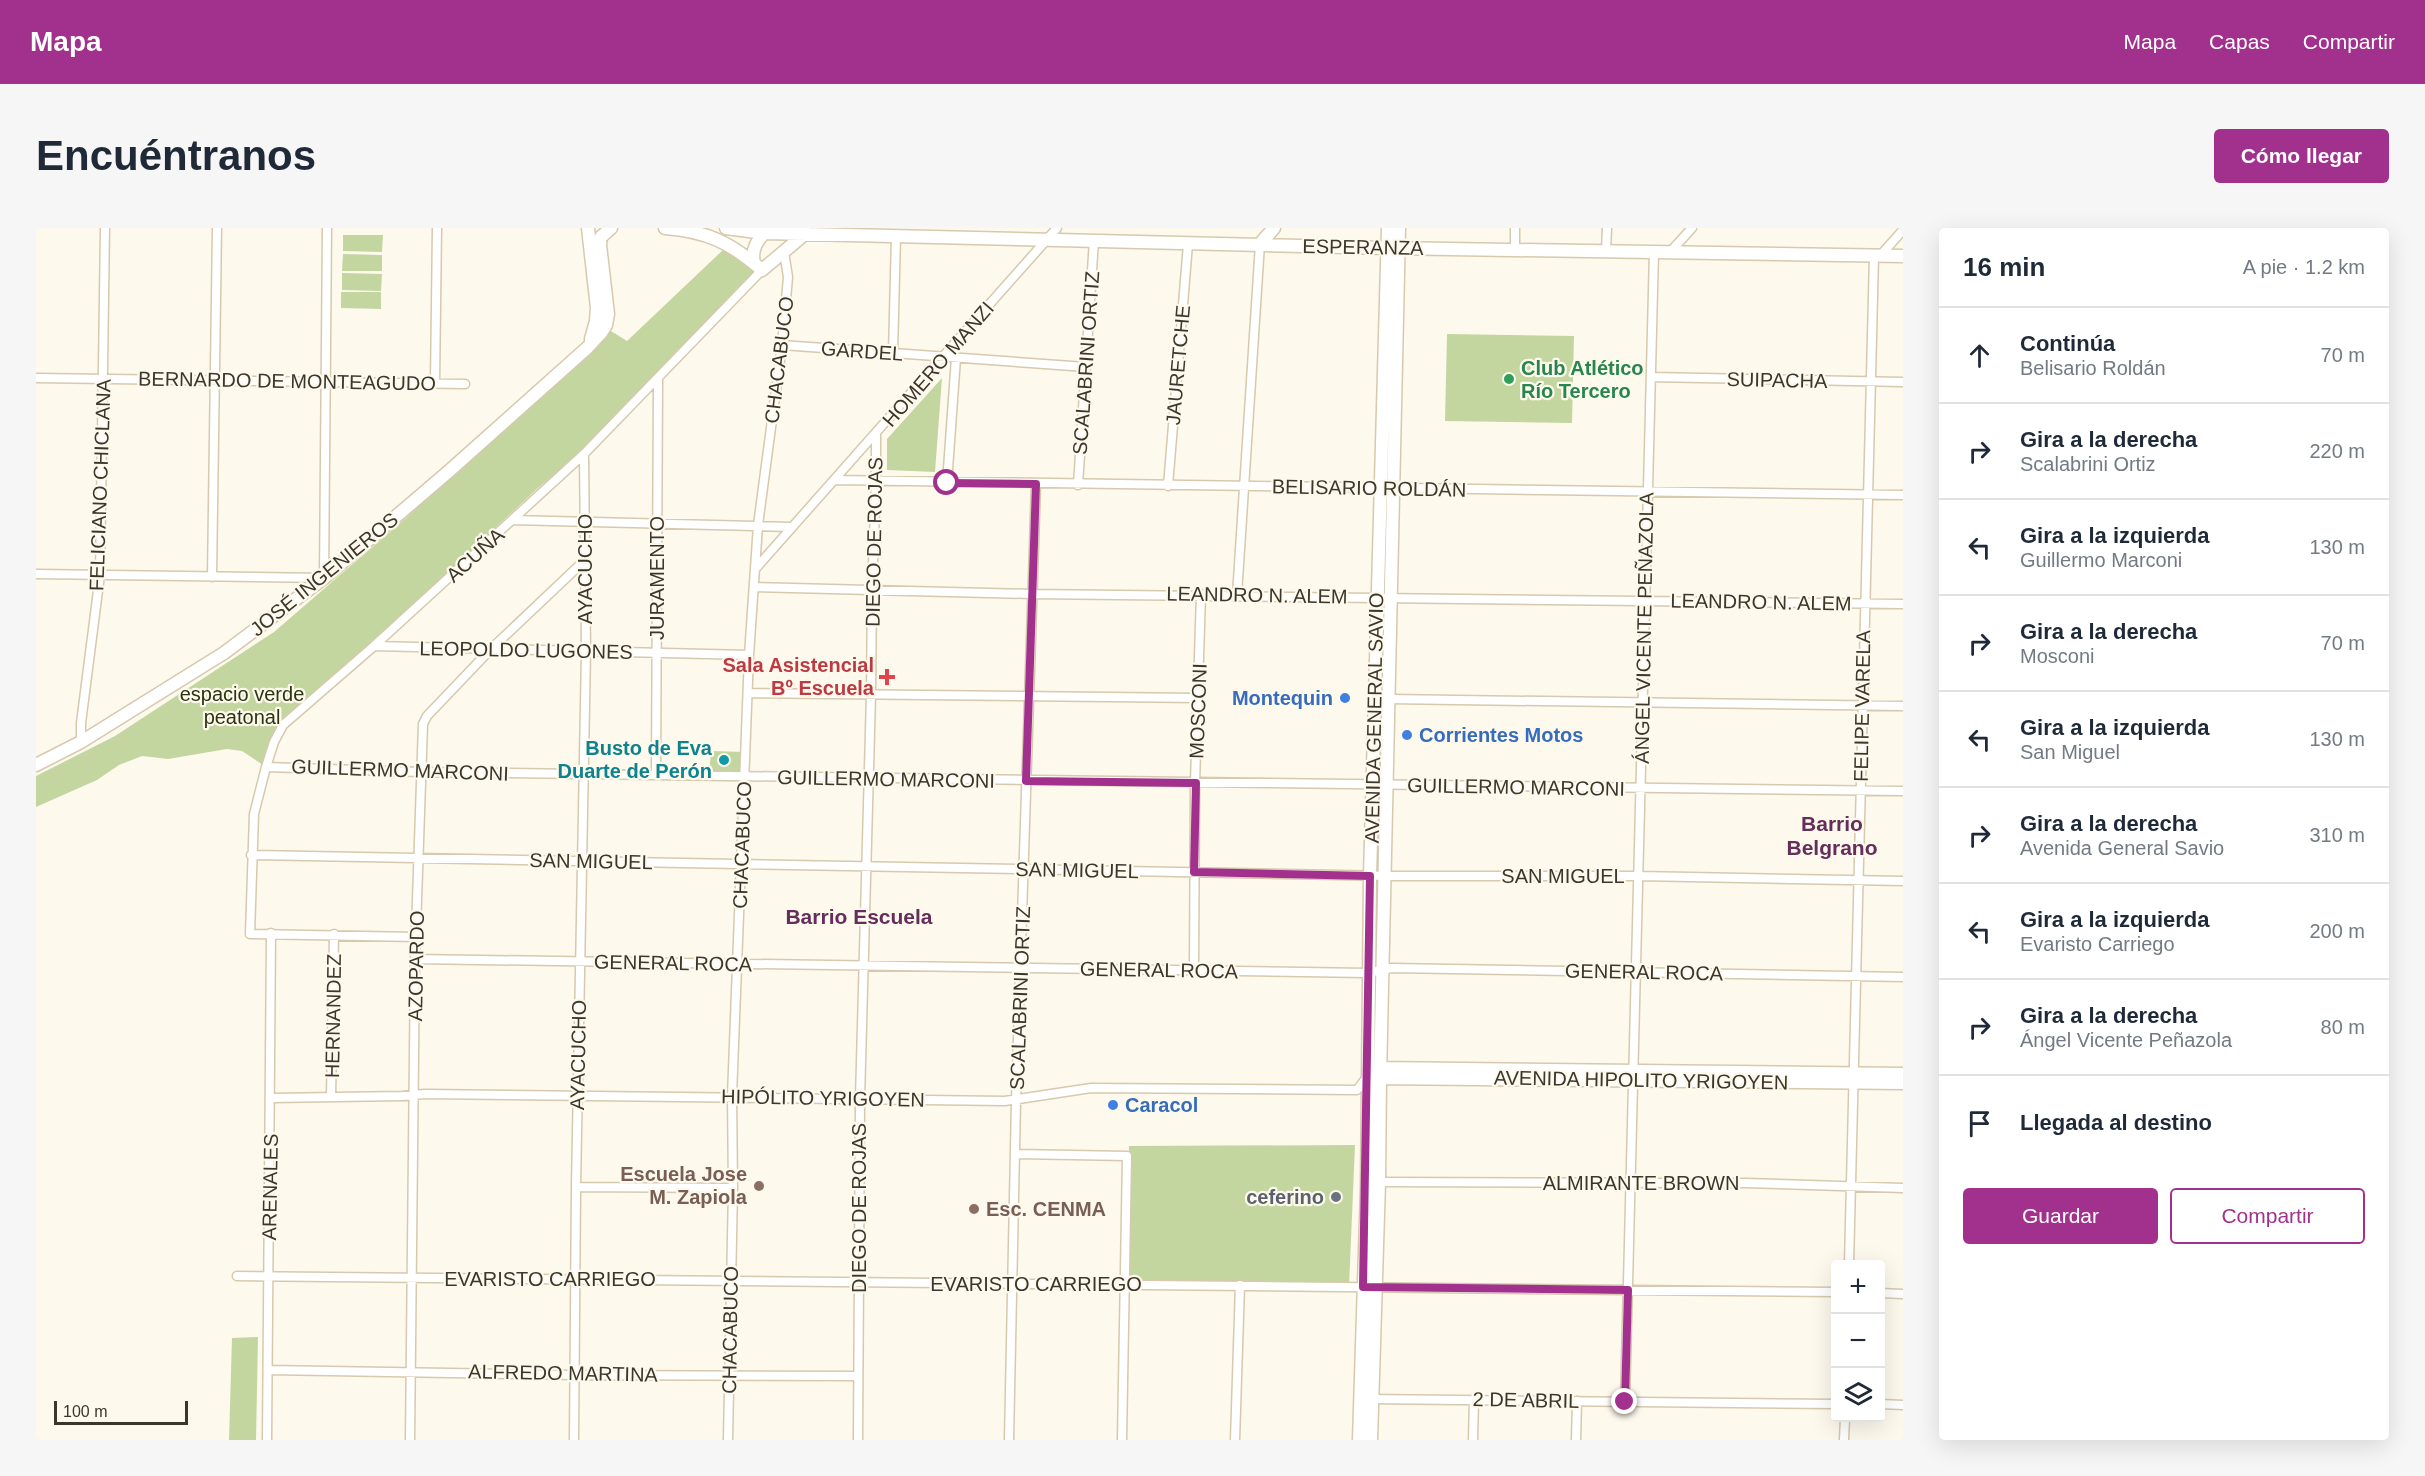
<!DOCTYPE html>
<html lang="es">
<meta charset="utf-8">
<style>
:root{--surface:#fff;--page:#f6f6f7;--text:#1f2937;--muted:#747a83;--line:#e0e1e3;--accent:#a2318e}
body{margin:0;font-family:Arial,sans-serif;background:var(--page);color:var(--text)}
.controls{position:absolute;right:18px;bottom:18px;display:grid;overflow:hidden;border-radius:6px;box-shadow:0 6px 24px #0002}
.controls button{width:54px;height:54px;display:grid;place-items:center;padding:0;border:0;border-bottom:2px solid var(--line);background:var(--surface);color:var(--text);font:30px sans-serif}
.scale{position:absolute;left:18px;bottom:15px;width:134px;box-sizing:border-box;padding-left:6px;border:3px solid #3c372c;border-top:0;font-size:16px;line-height:21px;white-space:nowrap;color:#3c372c;-webkit-text-stroke:4px #fef9ed;paint-order:stroke}
.stop{position:absolute;width:18px;height:18px;margin:-14px;border:4px solid #a2318e;border-radius:50%;background:#fff}
.stop.end{background:#a2318e;border-color:#fff;box-shadow:0 2px 6px #0008}
.list{margin:0;padding:0;list-style:none}
h2{display:flex;justify-content:space-between;align-items:center;height:78px;margin:0;padding:0 24px;font-size:26px}
h2 small{font-size:20px;font-weight:400;color:var(--muted)}
.list li{display:grid;grid-template-columns:39px 1fr auto;gap:18px;align-items:center;box-sizing:border-box;height:96px;padding:0 24px;border-top:2px solid var(--line)}
.list b{display:block;font-size:22px;white-space:nowrap}
.list p{margin:0;font-size:20px;white-space:nowrap;color:var(--muted)}
.list em{font-size:20px;font-style:normal;color:var(--muted)}
.actions{display:flex;gap:12px;padding:18px 24px}
.actions a{flex:1;padding:14px 0;border:2px solid var(--accent);border-radius:6px;text-align:center;font-size:21px;color:var(--accent)}
.actions .main{background:var(--accent);color:#fff}
.icon{flex:none;width:33px;height:33px;fill:none;stroke:currentColor;stroke-width:2;stroke-linecap:round;stroke-linejoin:round}
.map{position:relative;flex:none;width:1867px;height:1212px;overflow:hidden;border-radius:6px}
header{display:flex;align-items:center;gap:36px;box-sizing:border-box;height:84px;padding:0 30px;background:var(--accent);color:#fff}
header strong{font-size:28px}
nav{display:flex;gap:33px;margin-inline-start:auto;font-size:21px}
.intro{display:flex;align-items:center;justify-content:space-between;box-sizing:border-box;height:144px;padding:0 36px}
h1{margin:0;font-size:42px}
.button{padding:15px 27px;border-radius:6px;background:var(--accent);color:#fff;font-size:21px;font-weight:700}
main{display:flex;gap:36px;padding:0 36px}
aside{flex:1;background:var(--surface);border-radius:6px;box-shadow:0 6px 24px #0002}
.map>svg:first-child{display:block}
.green{fill:#c3d6a0}
.lines{fill:none;stroke-linecap:round;stroke-linejoin:round}
.minor-casing{stroke:#d6c9ad;stroke-width:11}
.secondary-casing{stroke:#d6c9ad;stroke-width:15}
.minor{stroke:#fff;stroke-width:8}
.secondary{stroke:#fff;stroke-width:12}
.route{stroke:#a2318e;stroke-width:8}
.leisure-dot{fill:#2e9e5b;stroke:#fef9ed;stroke-width:2}
.health-dot{fill:#e0444e;stroke:#fef9ed;stroke-width:2}
.shop-dot{fill:#3f7fe0;stroke:#fef9ed;stroke-width:2}
.culture-dot{fill:#0f9aa8;stroke:#fef9ed;stroke-width:2}
.education-dot{fill:#8d6e63;stroke:#fef9ed;stroke-width:2}
.worship-dot{fill:#6b7280;stroke:#fef9ed;stroke-width:2}
.labels{text-anchor:middle;dominant-baseline:central;stroke-width:4.5;stroke-linejoin:round;paint-order:stroke}
.street-label{font-size:20px;fill:#3c372c;stroke:#fef9ed}
.leisure-label{font-size:20px;font-weight:bold;fill:#27864d;stroke:#fef9ed;text-anchor:start}
.health-label{font-size:20px;font-weight:bold;fill:#be3a42;stroke:#fef9ed;text-anchor:end}
.park-label{font-size:20px;fill:#2a3610;stroke:#fef9ed}
.shop-label{font-size:20px;font-weight:bold;fill:#366cbe;stroke:#fef9ed;text-anchor:start}
.culture-label{font-size:20px;font-weight:bold;fill:#0d838f;stroke:#fef9ed;text-anchor:end}
.education-label{font-size:20px;font-weight:bold;fill:#785e54;stroke:#fef9ed;text-anchor:end}
.worship-label{font-size:20px;font-weight:bold;fill:#5b616d;stroke:#fef9ed;text-anchor:end}
.neighbourhood-label{font-size:21px;font-weight:bold;fill:#652e5a;stroke:#fef9ed}
</style>
<header>
<strong>Mapa</strong>
<nav><a>Mapa</a><a>Capas</a><a>Compartir</a></nav>
</header>
<div class="intro"><h1>Encuéntranos</h1><a class="button">Cómo llegar</a></div>
<main>
<div class="map">
<svg width="1867" height="1212" viewBox="0 0 1867 1212">
<rect width="100%" height="100%" fill="#fef9ed"/>
<path class="green" d="M 307,7 L 347,7 L 346,24 L 307,23 Z
M 688,21 L 721,44 L 534,234 L 502,260 L 353,399 L 320,427 L 247,497 L 230,539 L 206,523 L 191,521 L 132,531 L 106,528 L 83,537 L 61,552 L 0,579 L 0,548 L 79,508 L 238,404 L 370,290 L 448,217 L 554,127 L 575,103 L 591,113 Z
M 307,26 L 346,27 L 346,43 L 306,43 Z
M 306,45 L 346,46 L 345,63 L 306,62 Z
M 305,64 L 345,64 L 345,81 L 305,80 Z
M 1411,106 L 1538,108 L 1536,195 L 1409,193 Z
M 906,150 L 899,244 L 851,242 L 851,211 Z
M 675,523 L 709,524 L 708,549 L 673,548 Z
M 1319,917 L 1313,1059 L 1089,1056 L 1093,918 Z
M 222,1109 L 220,1212 L 193,1212 L 196,1110 Z"/>
<g class="lines">
<g class="minor-casing">
<path id="minor" d="M 1479,21 L 1479,0
M 1570,23 L 1571,0
M 1635,23 L 1656,0
M 1844,28 L 1867,2
M 746,117 L 1050,139
M 857,125 L 860,8
M 1615,149 L 1867,154
M 0,150 L 429,156
M 399,155 L 401,0
M 798,252 L 1867,267
M 911,255 L 920,130
M 1042,257 L 1058,12
M 1132,258 L 1152,16
M 476,292 L 756,299
M 720,340 L 1021,0
M 0,346 L 288,350 L 291,0
M 176,349 L 181,0
M 719,359 L 996,366 L 1867,376
M 1201,367 L 1224,16
M 338,418 L 713,427
M 712,465 L 1163,470
M 1352,471 L 1867,478
M 45,514 L 45,495 L 64,347 L 69,0
M 230,539 L 385,544 L 1867,563
M 620,547 L 622,153
M 215,627 L 1358,648 L 1602,648 L 1867,653
M 380,709 L 214,706 L 218,586 L 230,539 L 238,514 L 247,497 L 338,418 L 548,226 L 726,42
M 379,731 L 1332,745 L 1355,740 L 1867,749
M 1158,743 L 1159,555 L 1165,366
M 295,869 L 298,706
M 235,870 L 366,868 L 389,866 L 969,873 L 1055,860 L 1321,862 L 1331,849
M 979,926 L 1091,928 L 1086,1212
M 1343,954 L 1709,955 L 1867,960
M 540,959 L 697,960
M 1813,1036 L 1838,28
M 201,1048 L 1800,1064
M 1844,1065 L 1867,1066
M 232,1142 L 538,1147 L 822,1148
M 1332,1171 L 1800,1176
M 1589,1174 L 1618,23
M 1844,1176 L 1867,1177
M 231,1212 L 235,705
M 374,1212 L 379,731 L 387,496 L 391,488 L 454,422 L 549,332
M 538,1212 L 540,959 L 550,423 L 548,226
M 692,1212 L 697,960 L 696,868 L 713,427 L 722,297 L 746,117 L 752,49 L 748,24
M 822,1212 L 824,871 L 835,467 L 836,362 L 840,254 L 840,208
M 973,1212 L 980,873 L 1000,256
M 1199,1212 L 1204,1057
M 1437,1212 L 1438,1172
M 1540,1212 L 1541,1173
M 1808,1212 L 1809,1190"/>
</g>
<g class="secondary-casing">
<path id="secondary" d="M 552,0 L 561,80 L 560,93 L 555,111
M 629,0 C 671,3 695,15 726,42 L 770,5
M 690,0 L 728,5 L 1352,20 L 1867,28
M 1224,16 L 1238,0
M 718,35 C 715,23 720,14 728,5
M 0,537 L 45,514 L 188,425 L 288,350 L 412,244 L 551,120 L 565,105 L 570,97 L 572,86 L 564,17 L 565,9 L 575,0
M 1344,840 L 1867,846
M 1337,850 L 1867,855
M 1323,1212 L 1331,960 L 1334,648 L 1352,0
M 1335,1212 L 1343,954 L 1344,850 L 1363,0"/>
</g>
<use href="#minor" class="minor"/>
<use href="#secondary" class="secondary"/>
</g>
<g class="lines">
<path class="route" d="M 911,255 L 1000,256 L 990,553 L 1160,555 L 1158,644 L 1334,648 L 1327,1059 L 1592,1062 L 1589,1174"/>
</g>
<circle class="leisure-dot" cx="1473" cy="151" r="6"/>
<path class="health-dot" d="M848 440h6v6h6v6h-6v6h-6v-6h-6v-6h6z"/>
<g class="shop-dot">
<circle cx="1309" cy="470" r="6"/>
<circle cx="1371" cy="507" r="6"/>
<circle cx="1077" cy="877" r="6"/>
</g>
<circle class="culture-dot" cx="688" cy="532" r="6"/>
<g class="education-dot">
<circle cx="723" cy="958" r="6"/>
<circle cx="938" cy="981" r="6"/>
</g>
<circle class="worship-dot" cx="1300" cy="969" r="6"/>
<g class="labels">
<g class="street-label">
<text transform="translate(1327 19) rotate(1)">ESPERANZA</text>
<text transform="translate(826 123) rotate(4)">GARDEL</text>
<text transform="translate(743 132) rotate(-83)">CHACABUCO</text>
<text transform="translate(1050 135) rotate(-86)">SCALABRINI ORTIZ</text>
<text transform="translate(902 136) rotate(-49)">HOMERO MANZI</text>
<text transform="translate(1142 137) rotate(-85)">JAURETCHE</text>
<text transform="translate(1741 152) rotate(1)">SUIPACHA</text>
<text transform="translate(251 153) rotate(1)">BERNARDO DE MONTEAGUDO</text>
<text transform="translate(64 257) rotate(-88)">FELICIANO CHICLANA</text>
<text transform="translate(1333 260) rotate(1)">BELISARIO ROLDÁN</text>
<text transform="translate(838 314) rotate(-89)">DIEGO DE ROJAS</text>
<text transform="translate(439 327) rotate(-42)">ACUÑA</text>
<text transform="translate(549 341) rotate(-90)">AYACUCHO</text>
<text transform="translate(288 346) rotate(-39)">JOSÉ INGENIEROS</text>
<text transform="translate(621 350) rotate(-90)">JURAMENTO</text>
<text transform="translate(1221 367) rotate(1)">LEANDRO N. ALEM</text>
<text transform="translate(1725 374) rotate(1)">LEANDRO N. ALEM</text>
<text transform="translate(1608 400) rotate(-89)">ÁNGEL VICENTE PEÑAZOLA</text>
<text transform="translate(490 422) rotate(1)">LEOPOLDO LUGONES</text>
<text transform="translate(1826 478) rotate(-89)">FELIPE VARELA</text>
<text transform="translate(1162 483) rotate(-88)">MOSCONI</text>
<text transform="translate(1338 490) rotate(-89)">AVENIDA GENERAL SAVIO</text>
<text transform="translate(364 542) rotate(2)">GUILLERMO MARCONI</text>
<text transform="translate(850 551) rotate(1)">GUILLERMO MARCONI</text>
<text transform="translate(1480 559) rotate(1)">GUILLERMO MARCONI</text>
<text transform="translate(706 617) rotate(-88)">CHACABUCO</text>
<text transform="translate(555 633) rotate(1)">SAN MIGUEL</text>
<text transform="translate(1041 642) rotate(1)">SAN MIGUEL</text>
<text x="1527" y="648">SAN MIGUEL</text>
<text transform="translate(637 735) rotate(1)">GENERAL ROCA</text>
<text transform="translate(380 738) rotate(-89)">AZOPARDO</text>
<text transform="translate(1123 742) rotate(1)">GENERAL ROCA</text>
<text transform="translate(1608 744) rotate(1)">GENERAL ROCA</text>
<text transform="translate(984 770) rotate(-88)">SCALABRINI ORTIZ</text>
<text transform="translate(297 788) rotate(-89)">HERNANDEZ</text>
<text transform="translate(542 827) rotate(-89)">AYACUCHO</text>
<text transform="translate(1605 852) rotate(1)">AVENIDA HIPOLITO YRIGOYEN</text>
<text transform="translate(787 870) rotate(1)">HIPÓLITO YRIGOYEN</text>
<text x="1605" y="955">ALMIRANTE BROWN</text>
<text transform="translate(234 959) rotate(-89)">ARENALES</text>
<text transform="translate(823 980) rotate(-90)">DIEGO DE ROJAS</text>
<text x="514" y="1051">EVARISTO CARRIEGO</text>
<text x="1000" y="1056">EVARISTO CARRIEGO</text>
<text transform="translate(694 1102) rotate(-89)">CHACABUCO</text>
<text transform="translate(527 1145) rotate(1)">ALFREDO MARTINA</text>
<text transform="translate(1490 1172) rotate(1)">2 DE ABRIL</text>
</g>
<g class="leisure-label">
<text x="1485" y="140">Club Atlético<tspan x="1485" dy="23">Río Tercero</tspan></text>
</g>
<g class="health-label">
<text x="838" y="437">Sala Asistencial<tspan x="838" dy="23">Bº Escuela</tspan></text>
</g>
<g class="park-label">
<text x="206" y="466">espacio verde<tspan x="206" dy="23">peatonal</tspan></text>
</g>
<g class="shop-label">
<text x="1297" y="470" text-anchor="end">Montequin</text>
<text x="1383" y="507">Corrientes Motos</text>
<text x="1089" y="877">Caracol</text>
</g>
<g class="culture-label">
<text x="676" y="520">Busto de Eva<tspan x="676" dy="23">Duarte de Perón</tspan></text>
</g>
<g class="education-label">
<text x="711" y="946">Escuela Jose<tspan x="711" dy="23">M. Zapiola</tspan></text>
<text x="950" y="981" text-anchor="start">Esc. CENMA</text>
</g>
<g class="worship-label">
<text x="1288" y="969">ceferino</text>
</g>
<g class="neighbourhood-label">
<text x="1796" y="595">Barrio<tspan x="1796" dy="24">Belgrano</tspan></text>
<text x="823" y="688">Barrio Escuela</text>
</g>
</g>
</svg>
<div class="controls">
<button>+</button>
<button>−</button>
<button><svg class="icon" aria-label="layers" viewBox="0 0 24 24"><path d="M12 4l9 5-9 5-9-5zM3 14l9 5 9-5"/></svg></button>
</div>
<div class="scale">100 m</div>
<div class="stop" style="left:911px;top:255px"></div>
<div class="stop end" style="left:1589px;top:1174px"></div>
</div>
<aside>
<h2>16 min<small>A pie · 1.2 km</small></h2>
<ul class="list">
<li><svg class="icon" aria-label="ahead" viewBox="0 0 24 24"><path d="M12 20V5M6 11l6-6 6 6"/></svg><div><b>Continúa</b><p>Belisario Roldán</p></div><em>70 m</em></li>
<li><svg class="icon" aria-label="right" viewBox="0 0 24 24"><path d="M7 20v-9h11M14 6l5 5-5 5"/></svg><div><b>Gira a la derecha</b><p>Scalabrini Ortiz</p></div><em>220 m</em></li>
<li><svg class="icon" aria-label="left" viewBox="0 0 24 24"><path d="M17 20v-9H6M10 6l-5 5 5 5"/></svg><div><b>Gira a la izquierda</b><p>Guillermo Marconi</p></div><em>130 m</em></li>
<li><svg class="icon" aria-label="right" viewBox="0 0 24 24"><path d="M7 20v-9h11M14 6l5 5-5 5"/></svg><div><b>Gira a la derecha</b><p>Mosconi</p></div><em>70 m</em></li>
<li><svg class="icon" aria-label="left" viewBox="0 0 24 24"><path d="M17 20v-9H6M10 6l-5 5 5 5"/></svg><div><b>Gira a la izquierda</b><p>San Miguel</p></div><em>130 m</em></li>
<li><svg class="icon" aria-label="right" viewBox="0 0 24 24"><path d="M7 20v-9h11M14 6l5 5-5 5"/></svg><div><b>Gira a la derecha</b><p>Avenida General Savio</p></div><em>310 m</em></li>
<li><svg class="icon" aria-label="left" viewBox="0 0 24 24"><path d="M17 20v-9H6M10 6l-5 5 5 5"/></svg><div><b>Gira a la izquierda</b><p>Evaristo Carriego</p></div><em>200 m</em></li>
<li><svg class="icon" aria-label="right" viewBox="0 0 24 24"><path d="M7 20v-9h11M14 6l5 5-5 5"/></svg><div><b>Gira a la derecha</b><p>Ángel Vicente Peñazola</p></div><em>80 m</em></li>
<li><svg class="icon" aria-label="arrive" viewBox="0 0 24 24"><path d="M6 21V4h12l-3 4 3 4H6"/></svg><div><b>Llegada al destino</b></div></li>
</ul>
<div class="actions"><a class="main">Guardar</a><a>Compartir</a></div>
</aside>
</main>
